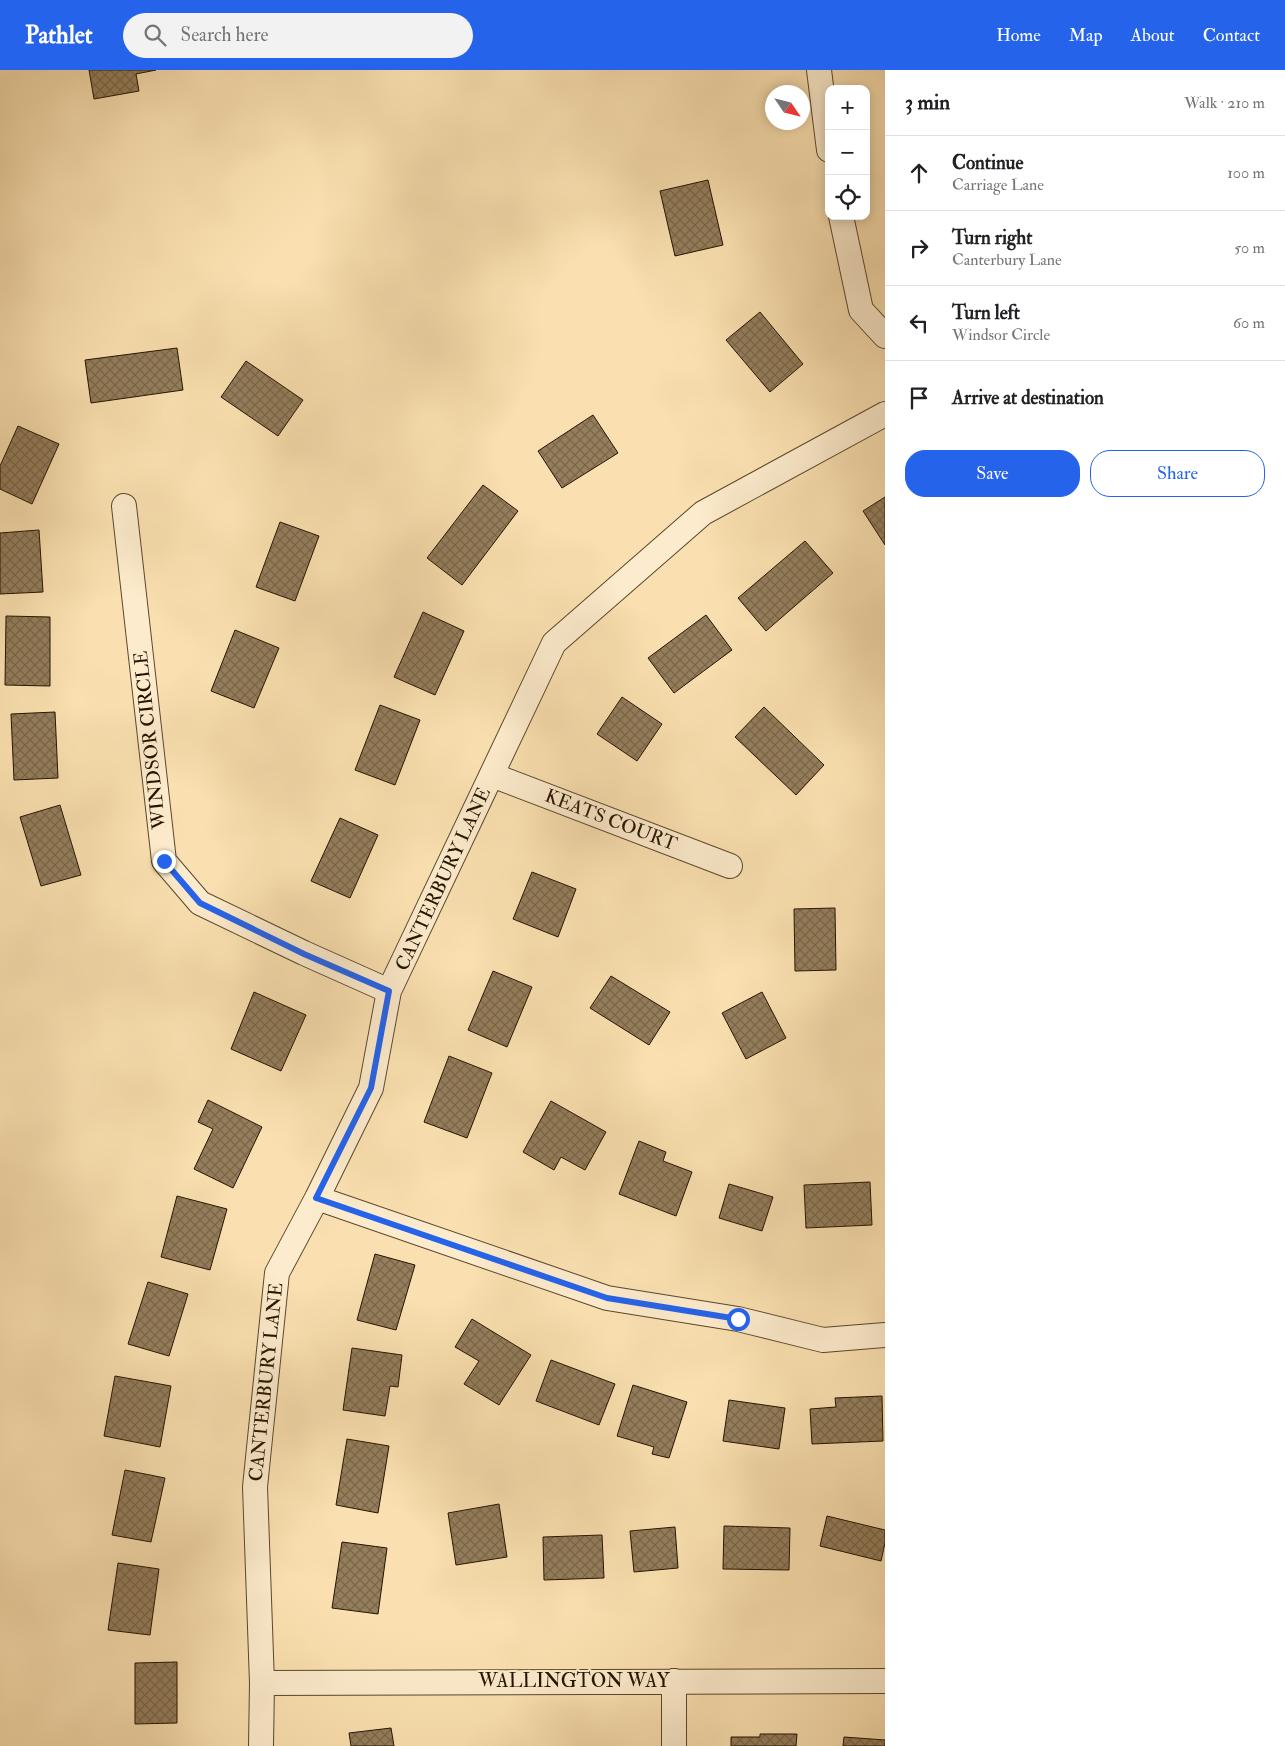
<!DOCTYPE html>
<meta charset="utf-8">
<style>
:root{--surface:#fff;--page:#f2f2f2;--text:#202124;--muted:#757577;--line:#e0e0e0;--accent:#2563eb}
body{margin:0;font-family:"IM FELL Double Pica",serif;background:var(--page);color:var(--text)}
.controls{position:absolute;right:15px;top:15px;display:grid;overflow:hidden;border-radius:10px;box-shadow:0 2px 12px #0003}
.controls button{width:45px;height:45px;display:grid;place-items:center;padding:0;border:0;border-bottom:1px solid var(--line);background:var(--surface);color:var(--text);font:25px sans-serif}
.compass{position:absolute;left:765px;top:15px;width:45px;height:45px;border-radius:50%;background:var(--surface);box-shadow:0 2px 12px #0003;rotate:125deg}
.stop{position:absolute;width:15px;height:15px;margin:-11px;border:4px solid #2563eb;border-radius:50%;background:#fff}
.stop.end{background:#2563eb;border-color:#fff;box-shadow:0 1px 5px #0008}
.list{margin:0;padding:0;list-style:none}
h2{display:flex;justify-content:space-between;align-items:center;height:65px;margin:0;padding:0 20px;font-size:21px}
h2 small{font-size:16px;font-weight:400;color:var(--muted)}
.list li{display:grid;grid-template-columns:32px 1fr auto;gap:15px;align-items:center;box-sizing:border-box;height:75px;padding:0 20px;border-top:1px solid var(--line)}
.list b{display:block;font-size:19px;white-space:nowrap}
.list p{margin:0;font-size:16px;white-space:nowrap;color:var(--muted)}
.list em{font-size:16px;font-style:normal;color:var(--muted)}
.actions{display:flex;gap:10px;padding:15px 20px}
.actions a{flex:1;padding:11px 0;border:1px solid var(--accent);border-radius:20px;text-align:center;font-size:18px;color:var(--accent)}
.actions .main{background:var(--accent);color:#fff}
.icon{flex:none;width:28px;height:28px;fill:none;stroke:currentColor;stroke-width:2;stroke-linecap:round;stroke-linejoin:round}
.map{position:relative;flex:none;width:885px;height:1676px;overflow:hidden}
header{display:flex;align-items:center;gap:30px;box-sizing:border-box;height:70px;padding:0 25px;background:var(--accent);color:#fff}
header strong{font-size:24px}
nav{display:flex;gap:28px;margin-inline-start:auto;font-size:18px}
.search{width:350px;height:45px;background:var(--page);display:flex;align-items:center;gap:12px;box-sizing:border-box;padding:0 18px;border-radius:28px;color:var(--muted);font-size:19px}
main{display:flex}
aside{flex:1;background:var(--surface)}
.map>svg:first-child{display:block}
.building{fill:url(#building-cross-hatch);stroke:#261401}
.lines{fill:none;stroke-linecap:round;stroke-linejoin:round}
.minor-casing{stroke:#5b472d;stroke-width:26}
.minor{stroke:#fcebcc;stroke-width:24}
.route{stroke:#2563eb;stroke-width:6}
.labels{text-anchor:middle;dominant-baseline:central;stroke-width:4;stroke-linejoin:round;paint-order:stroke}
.street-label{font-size:19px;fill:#261401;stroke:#fcebcc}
</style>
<header>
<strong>Pathlet</strong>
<div class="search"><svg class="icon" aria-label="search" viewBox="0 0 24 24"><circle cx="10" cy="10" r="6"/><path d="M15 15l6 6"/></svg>Search here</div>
<nav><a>Home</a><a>Map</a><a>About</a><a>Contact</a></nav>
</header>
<main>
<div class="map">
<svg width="885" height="1676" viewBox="0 0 885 1676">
<defs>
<pattern id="building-cross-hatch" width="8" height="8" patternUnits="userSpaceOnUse" patternTransform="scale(1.25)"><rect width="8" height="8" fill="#947e5c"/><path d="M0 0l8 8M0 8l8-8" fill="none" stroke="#79664a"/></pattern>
</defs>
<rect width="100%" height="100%" fill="#fae0b0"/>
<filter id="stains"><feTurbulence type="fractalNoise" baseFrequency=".004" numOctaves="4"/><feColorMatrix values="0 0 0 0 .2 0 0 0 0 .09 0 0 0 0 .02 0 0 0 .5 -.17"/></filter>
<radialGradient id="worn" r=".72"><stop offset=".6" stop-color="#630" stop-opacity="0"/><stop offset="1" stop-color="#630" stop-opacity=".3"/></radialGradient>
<path class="building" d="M 89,0 L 156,0 L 136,4 L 139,21 L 94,29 Z
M 708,110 L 723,175 L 675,186 L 660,121 Z
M 760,242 L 803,294 L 770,322 L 726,270 Z
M 177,278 L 183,320 L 91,333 L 85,290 Z
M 246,291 L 303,330 L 278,366 L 221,327 Z
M 593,345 L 618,383 L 562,418 L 538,381 Z
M 18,356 L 59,374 L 32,434 L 0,419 L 0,396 Z
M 483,415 L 518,441 L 462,515 L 427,488 Z
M 885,427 L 885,475 L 863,441 Z
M 280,452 L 319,466 L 295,531 L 256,517 Z
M 39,460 L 43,522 L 0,524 L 0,463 Z
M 805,471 L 833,503 L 766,561 L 738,528 Z
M 423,542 L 464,561 L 435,625 L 394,607 Z
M 706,545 L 732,580 L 674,623 L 648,588 Z
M 6,546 L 50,547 L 50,616 L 5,615 Z
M 235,560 L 279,578 L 254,638 L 211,621 Z
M 622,627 L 662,654 L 637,691 L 597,664 Z
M 380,635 L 420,650 L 395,715 L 355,700 Z
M 764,637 L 824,695 L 796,725 L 735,667 Z
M 55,642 L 58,708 L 14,710 L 11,644 Z
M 60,735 L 81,805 L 41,816 L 20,747 Z
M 340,748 L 378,765 L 350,828 L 311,811 Z
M 532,802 L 576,819 L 558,867 L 513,849 Z
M 835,838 L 836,900 L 795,901 L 794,839 Z
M 493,901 L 532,917 L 507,977 L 468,960 Z
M 611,906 L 670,942 L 649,975 L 590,938 Z
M 254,922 L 306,945 L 281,1001 L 231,979 Z
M 762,922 L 786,968 L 746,989 L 722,943 Z
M 449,986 L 492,1003 L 467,1068 L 424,1052 Z
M 208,1030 L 262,1057 L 233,1118 L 194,1099 L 213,1059 L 198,1052 Z
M 551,1031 L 606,1062 L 585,1100 L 561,1087 L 554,1100 L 523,1082 Z
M 639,1071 L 666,1082 L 663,1091 L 692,1102 L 676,1146 L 619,1124 Z
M 870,1112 L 872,1155 L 806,1158 L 804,1115 Z
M 729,1114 L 773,1127 L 762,1161 L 719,1148 Z
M 177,1126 L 227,1139 L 210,1200 L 161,1187 Z
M 375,1184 L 415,1195 L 396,1260 L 357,1250 Z
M 148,1212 L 188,1224 L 169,1286 L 128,1274 Z
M 472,1249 L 531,1285 L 499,1335 L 464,1314 L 479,1291 L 455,1277 Z
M 352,1278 L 402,1285 L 398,1317 L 390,1316 L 385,1346 L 343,1340 Z
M 551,1290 L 615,1314 L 599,1355 L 536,1331 Z
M 115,1306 L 171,1316 L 160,1377 L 104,1366 Z
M 633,1315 L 687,1332 L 669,1388 L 652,1384 L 654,1377 L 617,1366 Z
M 882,1326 L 883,1371 L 812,1374 L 810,1339 L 836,1337 L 835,1328 Z
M 729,1330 L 785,1338 L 779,1379 L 723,1371 Z
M 347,1369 L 389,1376 L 378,1443 L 336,1435 Z
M 125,1400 L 165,1408 L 151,1472 L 112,1465 Z
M 499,1434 L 507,1487 L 456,1495 L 448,1443 Z
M 827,1446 L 885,1460 L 885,1473 L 881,1491 L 820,1476 Z
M 724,1456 L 790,1458 L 789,1500 L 723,1499 Z
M 675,1457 L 678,1498 L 634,1502 L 630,1461 Z
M 602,1465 L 604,1508 L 544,1510 L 543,1467 Z
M 342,1472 L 387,1478 L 378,1544 L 332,1538 Z
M 118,1493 L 159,1499 L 150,1565 L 108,1560 Z
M 177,1592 L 177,1653 L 135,1654 L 135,1593 Z
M 391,1658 L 394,1676 L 351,1676 L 349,1663 Z
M 760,1664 L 797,1664 L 796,1676 L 731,1676 L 731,1667 L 760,1667 Z
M 844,1667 L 885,1670 L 885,1676 L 843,1676 Z"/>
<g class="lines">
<g class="minor-casing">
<path id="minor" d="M 819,0 L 829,80
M 841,146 L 861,240 L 885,266
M 124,436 L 164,791 L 200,833 L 304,883 L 389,921
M 492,705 L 730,796
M 317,1128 L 607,1228 L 738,1249 L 823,1270 L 885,1265
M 262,1613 L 885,1611
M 261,1676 L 262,1613 L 255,1417 L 277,1203 L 317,1128 L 371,1018 L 389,921 L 554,573 L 703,443 L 885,344
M 674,1676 L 674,1611"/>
</g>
<use href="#minor" class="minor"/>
</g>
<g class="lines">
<path class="route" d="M 164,791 L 200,833 L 304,884 L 389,921 L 371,1018 L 316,1128 L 607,1228 L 738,1249"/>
</g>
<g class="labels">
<g class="street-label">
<text transform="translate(150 670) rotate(-96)">WINDSOR CIRCLE</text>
<text transform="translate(611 750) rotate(21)">KEATS COURT</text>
<text transform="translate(443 809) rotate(-65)">CANTERBURY LANE</text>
<text transform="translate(266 1312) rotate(-84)">CANTERBURY LANE</text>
<text x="574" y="1611">WALLINGTON WAY</text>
</g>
</g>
<rect width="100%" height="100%" filter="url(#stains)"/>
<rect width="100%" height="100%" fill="url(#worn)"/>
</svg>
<div class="controls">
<button>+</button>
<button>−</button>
<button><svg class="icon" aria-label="locate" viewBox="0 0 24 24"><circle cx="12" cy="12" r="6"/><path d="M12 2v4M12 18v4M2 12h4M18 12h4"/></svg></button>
</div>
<svg class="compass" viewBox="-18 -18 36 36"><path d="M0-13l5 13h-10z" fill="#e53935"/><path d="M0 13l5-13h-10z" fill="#757577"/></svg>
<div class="stop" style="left:738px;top:1249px"></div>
<div class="stop end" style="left:164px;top:791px"></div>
</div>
<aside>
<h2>3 min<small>Walk · 210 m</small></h2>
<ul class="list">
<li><svg class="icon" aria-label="ahead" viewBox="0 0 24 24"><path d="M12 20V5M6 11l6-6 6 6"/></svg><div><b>Continue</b><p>Carriage Lane</p></div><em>100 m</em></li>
<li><svg class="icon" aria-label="right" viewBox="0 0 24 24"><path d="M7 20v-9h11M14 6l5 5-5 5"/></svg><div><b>Turn right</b><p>Canterbury Lane</p></div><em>50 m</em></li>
<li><svg class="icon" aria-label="left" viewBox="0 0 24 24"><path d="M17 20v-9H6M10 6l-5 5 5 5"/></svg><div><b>Turn left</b><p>Windsor Circle</p></div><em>60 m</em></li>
<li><svg class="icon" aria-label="arrive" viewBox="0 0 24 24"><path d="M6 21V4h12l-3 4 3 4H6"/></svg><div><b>Arrive at destination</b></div></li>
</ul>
<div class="actions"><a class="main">Save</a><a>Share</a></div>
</aside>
</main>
